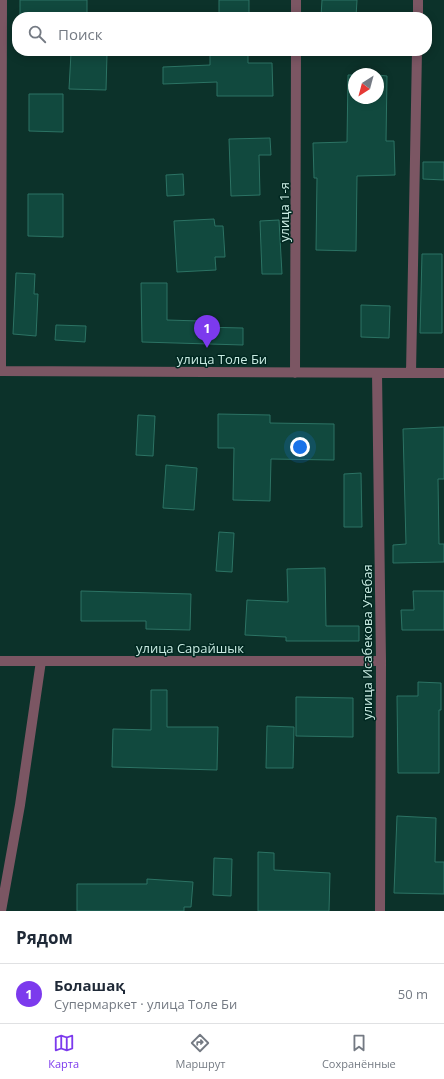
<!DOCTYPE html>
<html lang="ru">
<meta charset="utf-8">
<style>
:root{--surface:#fff;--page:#f6f6f7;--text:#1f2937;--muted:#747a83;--line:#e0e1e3;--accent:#7c3aed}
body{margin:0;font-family:"Open Sans",sans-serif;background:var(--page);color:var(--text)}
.compass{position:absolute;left:348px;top:68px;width:36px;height:36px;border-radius:50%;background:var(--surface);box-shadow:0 2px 10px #0003;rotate:216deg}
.you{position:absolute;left:300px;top:447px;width:14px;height:14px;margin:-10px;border:3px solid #fff;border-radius:50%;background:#1a73e8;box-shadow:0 0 0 6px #1a73e833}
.badge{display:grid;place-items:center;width:26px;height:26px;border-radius:50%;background:var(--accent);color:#fff;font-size:13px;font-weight:700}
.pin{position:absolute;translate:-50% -33px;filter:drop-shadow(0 1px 2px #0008)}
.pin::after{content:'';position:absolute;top:21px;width:14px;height:12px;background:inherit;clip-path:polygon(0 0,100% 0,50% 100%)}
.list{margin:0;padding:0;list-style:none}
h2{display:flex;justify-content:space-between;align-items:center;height:52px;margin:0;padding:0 16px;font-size:17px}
h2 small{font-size:13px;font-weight:400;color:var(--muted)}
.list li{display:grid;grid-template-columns:26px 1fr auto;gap:12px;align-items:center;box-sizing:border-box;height:60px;padding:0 16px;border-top:1px solid var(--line)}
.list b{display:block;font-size:15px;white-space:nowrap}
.list p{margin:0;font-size:13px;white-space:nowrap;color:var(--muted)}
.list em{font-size:13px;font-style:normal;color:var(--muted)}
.icon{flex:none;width:22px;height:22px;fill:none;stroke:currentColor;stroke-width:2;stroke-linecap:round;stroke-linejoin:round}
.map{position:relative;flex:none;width:444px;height:911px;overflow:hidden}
.search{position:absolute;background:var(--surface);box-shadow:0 2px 10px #0003;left:12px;right:12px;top:12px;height:44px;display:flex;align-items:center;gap:10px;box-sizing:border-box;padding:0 14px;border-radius:16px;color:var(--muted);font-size:15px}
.sheet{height:112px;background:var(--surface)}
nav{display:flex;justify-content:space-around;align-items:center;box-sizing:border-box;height:56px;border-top:1px solid var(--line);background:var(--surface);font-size:11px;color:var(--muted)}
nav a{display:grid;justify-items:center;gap:2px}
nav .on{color:var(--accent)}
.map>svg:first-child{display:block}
.building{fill:#11493e;stroke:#2c7364}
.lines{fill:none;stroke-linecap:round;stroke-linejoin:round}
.street{stroke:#7b5663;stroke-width:10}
.labels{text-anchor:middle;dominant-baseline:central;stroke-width:3;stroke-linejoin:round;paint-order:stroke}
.street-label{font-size:13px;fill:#caece3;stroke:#012821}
</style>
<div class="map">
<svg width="444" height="911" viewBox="0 0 444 911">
<rect width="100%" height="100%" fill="#0c322a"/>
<path class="building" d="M 20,0 L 87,0 L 87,17 L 20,17 Z
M 219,0 L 249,0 L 249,17 L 219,17 Z
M 322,0 L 357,0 L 356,17 L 321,17 Z
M 210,51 L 248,51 L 248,63 L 272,63 L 273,96 L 217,96 L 217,82 L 163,84 L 163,67 L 210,65 Z
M 71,53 L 107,54 L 106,90 L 69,89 Z
M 348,75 L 354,75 L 354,98 L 378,98 L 378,75 L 387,76 L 386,141 L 394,141 L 395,175 L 357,176 L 356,251 L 316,250 L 317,178 L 314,178 L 313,143 L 347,142 Z
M 29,94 L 63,94 L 63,132 L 29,131 Z
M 270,138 L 271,155 L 259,155 L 260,195 L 231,196 L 229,139 Z
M 423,162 L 444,162 L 444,180 L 423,179 Z
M 183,174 L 184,195 L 167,196 L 166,175 Z
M 28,194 L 63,194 L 63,237 L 28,236 Z
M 214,219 L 215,226 L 223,226 L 225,257 L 215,257 L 216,270 L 177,272 L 174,221 Z
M 279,220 L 282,274 L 262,274 L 260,221 Z
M 422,254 L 442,254 L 442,333 L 420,333 Z
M 16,273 L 35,274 L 34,294 L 38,294 L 36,336 L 13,334 Z
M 141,283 L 167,283 L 167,320 L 200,321 L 200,327 L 243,328 L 243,345 L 142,342 Z
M 361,305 L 390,306 L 389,338 L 361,337 Z
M 56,325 L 86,326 L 85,342 L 55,340 Z
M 218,414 L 270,415 L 270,423 L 334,424 L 334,460 L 271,459 L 270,501 L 233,500 L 234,448 L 218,448 Z
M 138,415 L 155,416 L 153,456 L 136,455 Z
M 444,427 L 444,479 L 438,479 L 439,544 L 444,544 L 444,562 L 393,563 L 393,545 L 406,544 L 403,429 Z
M 166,465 L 197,468 L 194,510 L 163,508 Z
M 361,473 L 362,527 L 344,527 L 344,474 Z
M 219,532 L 234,533 L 232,572 L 216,571 Z
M 325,568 L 326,626 L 359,626 L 359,641 L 286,641 L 286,637 L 245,635 L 247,600 L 288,602 L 287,569 Z
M 81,591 L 191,594 L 190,630 L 146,629 L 146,621 L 81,621 Z
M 413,591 L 444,591 L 444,630 L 402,630 L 401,610 L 414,610 Z
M 418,682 L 441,683 L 441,710 L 439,710 L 439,773 L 398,773 L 397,696 L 418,696 Z
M 151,690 L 167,690 L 167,727 L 218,727 L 217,770 L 112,767 L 113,729 L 151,730 Z
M 296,697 L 353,698 L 353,737 L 296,736 Z
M 267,726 L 294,727 L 293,768 L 266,768 Z
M 397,816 L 436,818 L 435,862 L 444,862 L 444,894 L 394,893 Z
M 258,852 L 274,853 L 274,870 L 330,873 L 329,911 L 258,911 Z
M 214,858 L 232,859 L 231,896 L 213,895 Z
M 147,879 L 193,882 L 191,907 L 184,907 L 184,911 L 77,911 L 77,884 L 147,884 Z"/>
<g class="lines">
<path class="street" d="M 296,0 L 296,17
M 418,17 L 418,0
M 0,371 L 444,373
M 1,371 L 2,0
M 295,373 L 296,51
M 377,373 L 381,661 L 380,911
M 411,373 L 417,51
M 0,661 L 381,661
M 1,911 L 20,805 L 41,661"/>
</g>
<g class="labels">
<g class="street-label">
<text transform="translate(284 212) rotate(-90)">улица 1-я</text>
<text x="222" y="359">улица Толе Би</text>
<text transform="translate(367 642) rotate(-90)">улица Исабекова Утебая</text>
<text x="190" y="648">улица Сарайшык</text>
</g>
</g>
</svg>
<svg class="compass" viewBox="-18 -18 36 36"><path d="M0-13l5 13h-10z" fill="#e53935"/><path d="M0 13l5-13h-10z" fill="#747a83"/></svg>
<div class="you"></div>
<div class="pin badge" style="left:207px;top:348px">1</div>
<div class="search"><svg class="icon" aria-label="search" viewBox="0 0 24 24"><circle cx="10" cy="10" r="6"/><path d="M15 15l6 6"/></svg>Поиск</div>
</div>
<section class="sheet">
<h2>Рядом<small></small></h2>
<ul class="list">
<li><span class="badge">1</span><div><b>Болашақ</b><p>Супермаркет · улица Толе Би</p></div><em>50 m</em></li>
</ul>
</section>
<nav>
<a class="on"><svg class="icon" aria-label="map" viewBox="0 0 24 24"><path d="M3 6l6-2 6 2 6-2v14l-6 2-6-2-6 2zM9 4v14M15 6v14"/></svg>Карта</a>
<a><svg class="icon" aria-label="directions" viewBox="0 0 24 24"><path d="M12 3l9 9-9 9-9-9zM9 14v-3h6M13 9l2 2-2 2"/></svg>Маршрут</a>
<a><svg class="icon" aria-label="saved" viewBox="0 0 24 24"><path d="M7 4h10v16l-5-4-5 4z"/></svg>Сохранённые</a>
</nav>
